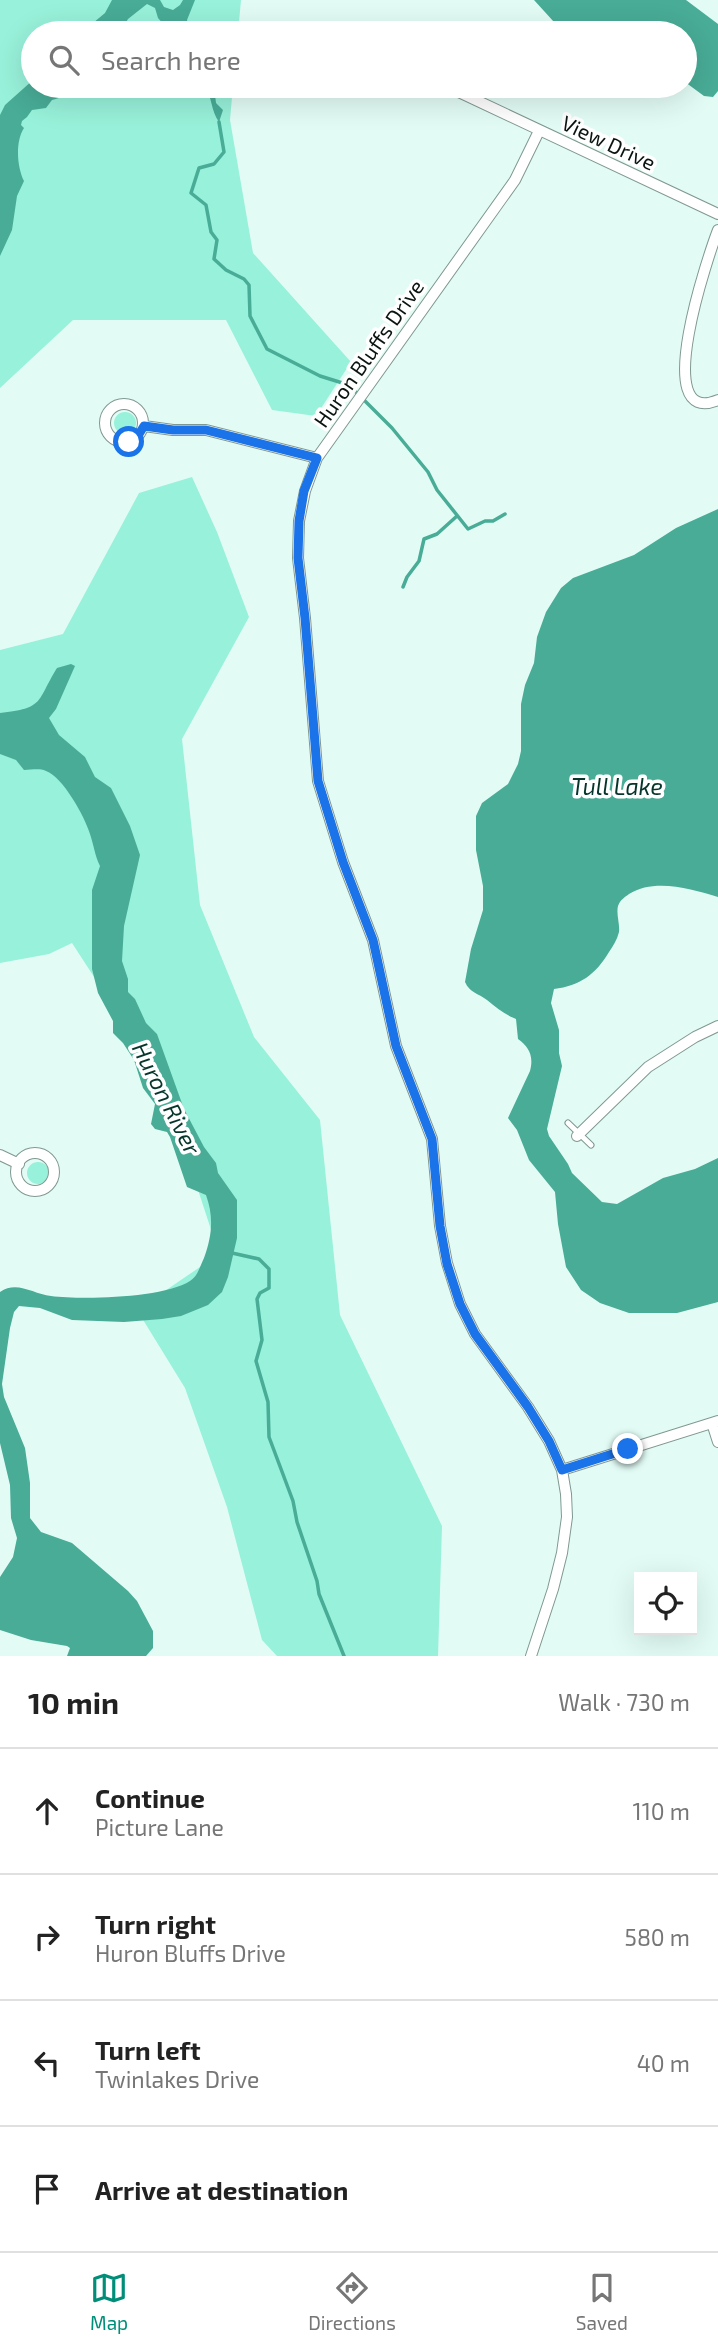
<!DOCTYPE html>
<meta charset="utf-8">
<style>
:root{--surface:#fff;--page:#f2f2f2;--text:#222;--muted:#767676;--line:#e0e0e0;--accent:#008e78}
body{margin:0;font-family:"Exo 2",sans-serif;background:var(--page);color:var(--text)}
.controls{position:absolute;right:21px;bottom:21px;display:grid;overflow:hidden;border-radius:0px;box-shadow:0 7px 28px #0002}
.controls button{width:63px;height:63px;display:grid;place-items:center;padding:0;border:0;border-bottom:2px solid var(--line);background:var(--surface);color:var(--text);font:35px sans-serif}
.stop{position:absolute;width:21px;height:21px;margin:-16px;border:5px solid #1a73e8;border-radius:50%;background:#fff}
.stop.end{background:#1a73e8;border-color:#fff;box-shadow:0 2px 7px #0008}
.list{margin:0;padding:0;list-style:none}
h2{display:flex;justify-content:space-between;align-items:center;height:91px;margin:0;padding:0 28px;font-size:30px}
h2 small{font-size:23px;font-weight:400;color:var(--muted)}
.list li{display:grid;grid-template-columns:46px 1fr auto;gap:21px;align-items:center;box-sizing:border-box;height:126px;padding:0 28px;border-top:2px solid var(--line)}
.list b{display:block;font-size:26px;white-space:nowrap}
.list p{margin:0;font-size:23px;white-space:nowrap;color:var(--muted)}
.list em{font-size:23px;font-style:normal;color:var(--muted)}
.icon{flex:none;width:38px;height:38px;fill:none;stroke:currentColor;stroke-width:2;stroke-linecap:round;stroke-linejoin:round}
.map{position:relative;flex:none;width:718px;height:1656px;overflow:hidden}
.search{position:absolute;background:var(--surface);box-shadow:0 7px 28px #0002;left:21px;right:21px;top:21px;height:77px;display:flex;align-items:center;gap:18px;box-sizing:border-box;padding:0 24px;border-radius:38px;color:var(--muted);font-size:26px}
.sheet{height:595px;background:var(--surface)}
nav{display:flex;justify-content:space-around;align-items:center;box-sizing:border-box;height:98px;border-top:2px solid var(--line);background:var(--surface);font-size:19px;color:var(--muted)}
nav a{display:grid;justify-items:center;gap:4px}
nav .on{color:var(--accent)}
.map>svg:first-child{display:block}
.green{fill:#98f1da}
.water{fill:#48ac96}
.lines{fill:none;stroke-linecap:round;stroke-linejoin:round}
.stream{stroke:#48ac96;stroke-width:3.5}
.lane-casing{stroke:#809891;stroke-width:7}
.street-casing{stroke:#809891;stroke-width:12}
.lane{stroke:#fff;stroke-width:5}
.street{stroke:#fff;stroke-width:10}
.route{stroke:#1a73e8;stroke-width:9}
.labels{text-anchor:middle;dominant-baseline:central;stroke-width:7;stroke-linejoin:round;paint-order:stroke}
.street-label{font-size:21px;fill:#0a1411;stroke:#fff}
.water-label{font-size:23px;font-style:italic;fill:#05352b;stroke:#fff}
</style>
<div class="map">
<svg width="718" height="1656" viewBox="0 0 718 1656">
<rect width="100%" height="100%" fill="#e2fcf5"/>
<path class="green" d="M 0,0 L 241,0 L 238,33 L 33,33 L 33,86 L 233,86 L 230,120 L 253,253 L 351,362 L 316,416 L 272,410 L 226,320 L 73,320 L 0,388 Z
M114 423a11 11 0 1 1 22 0a11 11 0 1 1-22 0Z
M 192,477 L 217,532 L 249,617 L 182,739 L 200,905 L 254,1037 L 320,1120 L 340,1315 L 442,1526 L 438,1656 L 277,1656 L 262,1640 L 227,1507 L 185,1388 L 137,1310 L 219,1254 L 163,1083 L 72,943 L 49,954 L 0,963 L 0,650 L 63,634 L 139,493 Z
M27 1173a11 11 0 1 1 22 0a11 11 0 1 1-22 0Z"/>
<path class="water" d="M 112,0 L 160,0 L 164,7 L 173,10 L 180,5 L 183,0 L 195,0 L 187,20 L 190,33 L 171,33 L 158,18 L 155,8 L 147,4 L 128,19 L 120,33 L 81,33 L 105,13 Z
M 534,0 L 686,0 L 718,24 L 718,91 L 713,97 L 704,96 L 685,82 L 685,33 L 580,33 L 554,22 Z
M 33,80 L 33,86 L 64,86 L 59,98 L 52,100 L 46,108 L 32,110 L 27,117 L 22,121 L 21,125 L 24,128 C 15,142 17,167 24,181 L 17,196 L 12,230 L 0,256 L 0,115 L 5,105 Z
M 205,86 L 214,86 L 216,103 L 223,110 L 219,122 C 211,111 212,97 205,86 Z
M 718,509 L 718,897 C 691,889 655,878 629,894 C 625,897 620,900 618,906 C 616,914 620,924 619,932 C 617,940 613,946 609,952 C 596,974 580,986 554,989 L 551,1003 L 559,1030 L 559,1053 L 562,1066 L 547,1129 L 549,1136 L 568,1164 L 572,1173 L 602,1202 L 617,1204 L 663,1178 L 695,1169 L 718,1158 L 718,1302 L 677,1313 L 629,1313 L 600,1303 L 581,1290 L 566,1267 L 558,1224 L 555,1192 L 529,1160 L 517,1130 L 508,1118 L 530,1071 C 534,1056 529,1047 518,1039 L 516,1019 C 504,1014 497,1008 487,1000 C 478,993 470,993 465,982 L 471,949 L 483,910 L 483,886 L 476,850 L 476,816 L 482,803 L 508,784 L 518,764 L 521,751 L 521,704 L 525,685 L 534,663 L 537,637 L 546,612 L 561,588 L 573,578 L 634,555 L 676,528 Z
M 71,664 L 75,666 L 56,709 L 49,718 L 59,735 L 85,757 L 95,777 L 111,788 L 130,826 L 140,855 L 124,926 L 122,961 L 128,979 L 128,992 L 135,999 L 146,1023 L 157,1034 L 184,1109 L 204,1147 L 216,1163 L 218,1173 L 237,1200 L 237,1238 L 228,1277 L 222,1292 L 208,1305 L 181,1316 L 162,1319 L 124,1322 L 72,1320 L 40,1308 L 19,1306 L 14,1312 L 10,1328 L 2,1384 L 4,1397 L 25,1448 L 30,1483 L 30,1518 L 41,1532 L 72,1543 L 128,1591 L 137,1601 L 153,1631 L 153,1648 L 146,1656 L 67,1656 L 70,1648 L 67,1646 L 31,1640 L 0,1630 L 0,1577 L 13,1557 L 17,1538 L 11,1518 L 10,1485 L 0,1443 L 0,1292 C 17,1280 33,1294 51,1296 C 83,1300 164,1298 190,1281 C 198,1276 200,1266 204,1258 C 212,1236 214,1217 206,1195 L 187,1187 L 170,1137 L 167,1132 L 155,1129 L 151,1124 L 155,1104 L 143,1088 L 134,1060 L 123,1043 L 113,1033 L 113,1021 L 98,993 L 92,969 L 92,890 L 100,866 C 95,856 94,846 90,834 C 85,817 63,777 46,771 C 39,768 32,770 24,770 L 16,760 L 0,754 L 0,713 C 45,708 36,702 57,668 Z"/>
<g class="lines">
<path class="stream" d="M 219,122 L 224,152 L 214,164 L 199,168 L 191,193 L 206,205 L 211,232 L 217,240 L 214,259 L 226,270 L 244,279 L 249,285 L 250,316 L 267,349 L 320,376 L 349,385 L 392,428 L 428,472 L 437,490 L 468,529 L 485,521 L 493,521 L 505,514
M 403,587 L 407,577 L 419,561 L 424,539 L 437,534 L 457,516
M 232,1253 L 259,1259 L 269,1269 L 269,1288 L 260,1293 L 257,1299 L 262,1340 L 256,1361 L 268,1402 L 269,1437 L 293,1501 L 297,1522 L 317,1581 L 319,1594 L 344,1656"/>
<g class="lane-casing">
<path id="lane" d="M 568,1123 L 591,1145"/>
</g>
<g class="street-casing">
<path id="street" d="M 368,33 L 378,30 L 387,33
M 446,86 L 718,214
M 718,230 C 710,251 648,429 718,400
M105 423a19 19 0 1 1 38 0a19 19 0 1 1-38 0Z
M 144,426 L 173,430 L 206,430 L 317,458
M 577,1136 L 648,1067 L 695,1037 L 718,1026
M16 1172a19 19 0 1 1 38 0a19 19 0 1 1-38 0Z
M 0,1155 L 19,1164
M 712,1423 L 718,1442
M 562,1470 L 718,1421
M 531,1656 L 553,1589 L 562,1553 L 567,1517 L 566,1494 L 562,1470 L 549,1441 L 528,1407 L 475,1334 L 460,1304 L 447,1263 L 440,1226 L 432,1139 L 396,1046 L 373,940 L 343,862 L 318,781 L 305,618 L 298,558 L 299,521 L 305,491 L 317,458 L 515,180 L 539,131"/>
</g>
<use href="#lane" class="lane"/>
<use href="#street" class="street"/>
</g>
<g class="lines">
<path class="route" d="M 129,442 L 136,439 L 144,426 L 173,430 L 206,430 L 317,458 L 304,491 L 299,521 L 298,558 L 305,618 L 318,781 L 343,862 L 373,940 L 396,1046 L 432,1139 L 440,1226 L 447,1264 L 460,1304 L 475,1334 L 528,1407 L 549,1441 L 562,1470 L 628,1449"/>
</g>
<g class="labels">
<g class="street-label">
<text transform="translate(609 142) rotate(25)">View Drive</text>
<text transform="translate(368 353) rotate(-55)">Huron Bluffs Drive</text>
</g>
<g class="water-label">
<text x="617" y="786">Tull Lake</text>
<text transform="translate(167 1098) rotate(63)">Huron River</text>
</g>
</g>
</svg>
<div class="controls">
<button><svg class="icon" aria-label="locate" viewBox="0 0 24 24"><circle cx="12" cy="12" r="6"/><path d="M12 2v4M12 18v4M2 12h4M18 12h4"/></svg></button>
</div>
<div class="stop" style="left:129px;top:442px"></div>
<div class="stop end" style="left:628px;top:1449px"></div>
<div class="search"><svg class="icon" aria-label="search" viewBox="0 0 24 24"><circle cx="10" cy="10" r="6"/><path d="M15 15l6 6"/></svg>Search here</div>
</div>
<section class="sheet">
<h2>10 min<small>Walk · 730 m</small></h2>
<ul class="list">
<li><svg class="icon" aria-label="ahead" viewBox="0 0 24 24"><path d="M12 20V5M6 11l6-6 6 6"/></svg><div><b>Continue</b><p>Picture Lane</p></div><em>110 m</em></li>
<li><svg class="icon" aria-label="right" viewBox="0 0 24 24"><path d="M7 20v-9h11M14 6l5 5-5 5"/></svg><div><b>Turn right</b><p>Huron Bluffs Drive</p></div><em>580 m</em></li>
<li><svg class="icon" aria-label="left" viewBox="0 0 24 24"><path d="M17 20v-9H6M10 6l-5 5 5 5"/></svg><div><b>Turn left</b><p>Twinlakes Drive</p></div><em>40 m</em></li>
<li><svg class="icon" aria-label="arrive" viewBox="0 0 24 24"><path d="M6 21V4h12l-3 4 3 4H6"/></svg><div><b>Arrive at destination</b></div></li>
</ul>
</section>
<nav>
<a class="on"><svg class="icon" aria-label="map" viewBox="0 0 24 24"><path d="M3 6l6-2 6 2 6-2v14l-6 2-6-2-6 2zM9 4v14M15 6v14"/></svg>Map</a>
<a><svg class="icon" aria-label="directions" viewBox="0 0 24 24"><path d="M12 3l9 9-9 9-9-9zM9 14v-3h6M13 9l2 2-2 2"/></svg>Directions</a>
<a><svg class="icon" aria-label="saved" viewBox="0 0 24 24"><path d="M7 4h10v16l-5-4-5 4z"/></svg>Saved</a>
</nav>
